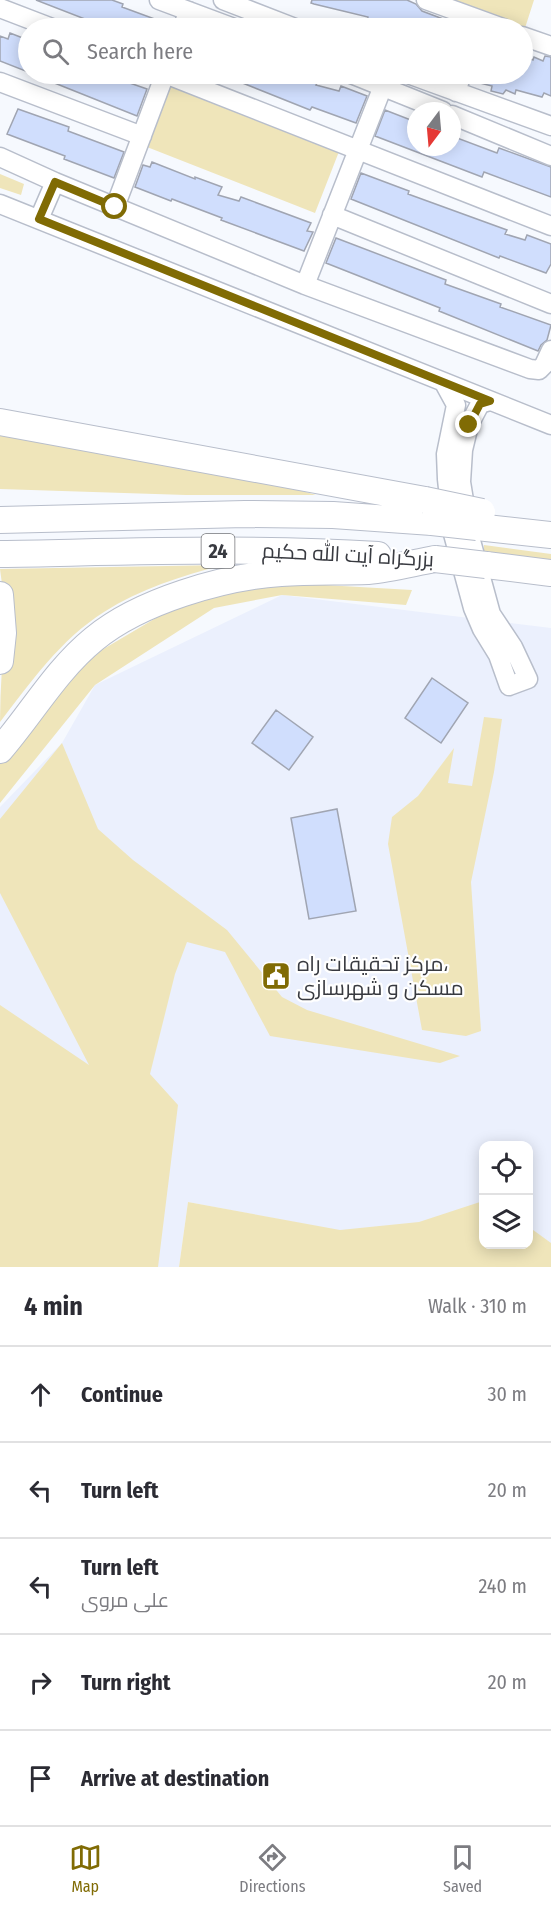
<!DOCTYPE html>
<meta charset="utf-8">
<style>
:root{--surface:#fff;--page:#f7f7f7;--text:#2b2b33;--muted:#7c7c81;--line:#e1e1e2;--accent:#806b04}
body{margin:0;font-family:"Fira Sans Condensed",Cairo,sans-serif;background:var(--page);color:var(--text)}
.controls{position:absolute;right:18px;bottom:18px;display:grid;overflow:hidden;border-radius:12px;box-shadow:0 3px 15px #0003}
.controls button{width:54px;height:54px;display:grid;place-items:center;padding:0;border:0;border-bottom:2px solid var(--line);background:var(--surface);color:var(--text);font:30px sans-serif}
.compass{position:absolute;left:407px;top:102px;width:54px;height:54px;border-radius:50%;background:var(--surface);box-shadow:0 3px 15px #0003;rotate:196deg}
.stop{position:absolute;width:18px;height:18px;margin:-14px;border:4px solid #806b04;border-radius:50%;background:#fff}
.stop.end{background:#806b04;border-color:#fff;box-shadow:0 2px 6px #0008}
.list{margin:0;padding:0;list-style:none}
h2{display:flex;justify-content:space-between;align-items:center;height:78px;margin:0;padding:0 24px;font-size:26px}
h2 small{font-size:20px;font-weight:400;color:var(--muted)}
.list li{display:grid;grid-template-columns:39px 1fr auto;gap:18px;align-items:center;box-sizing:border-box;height:96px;padding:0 24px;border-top:2px solid var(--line)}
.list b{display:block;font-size:22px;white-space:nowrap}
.list p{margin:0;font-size:20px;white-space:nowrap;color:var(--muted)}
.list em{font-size:20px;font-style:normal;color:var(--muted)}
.icon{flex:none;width:33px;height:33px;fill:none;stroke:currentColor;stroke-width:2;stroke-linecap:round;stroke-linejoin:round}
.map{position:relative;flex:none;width:551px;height:1267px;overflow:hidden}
.search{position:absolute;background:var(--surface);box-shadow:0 3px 15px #0003;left:18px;right:18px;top:18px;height:66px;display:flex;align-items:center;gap:15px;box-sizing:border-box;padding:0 21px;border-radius:33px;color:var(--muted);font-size:22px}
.sheet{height:558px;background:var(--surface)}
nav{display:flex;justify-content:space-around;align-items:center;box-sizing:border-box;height:84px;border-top:2px solid var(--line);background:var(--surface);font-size:16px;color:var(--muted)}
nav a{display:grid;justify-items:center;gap:3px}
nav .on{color:var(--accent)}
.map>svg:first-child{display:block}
.built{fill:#ebf0fd;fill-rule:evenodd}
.green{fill:#efe5ba}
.building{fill:#d0defd;stroke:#a0a5b2;stroke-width:1.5}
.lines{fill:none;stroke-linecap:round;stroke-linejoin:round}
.minor-casing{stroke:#b8becb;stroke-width:21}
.highway-casing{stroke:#b8becb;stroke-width:28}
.minor{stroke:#fff;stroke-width:18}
.highway{stroke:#fff;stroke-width:26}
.highway-bridge-casing{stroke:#b8becb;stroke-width:28;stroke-linecap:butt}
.highway-bridge{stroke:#fff;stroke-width:26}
.route{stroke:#806b04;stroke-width:8}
.labels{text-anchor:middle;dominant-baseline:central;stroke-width:4.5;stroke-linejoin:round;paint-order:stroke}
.shield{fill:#fff;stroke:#747579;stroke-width:1.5}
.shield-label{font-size:20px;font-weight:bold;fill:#383a40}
.street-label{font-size:21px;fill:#383a40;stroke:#fff}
.poi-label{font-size:21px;fill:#383a40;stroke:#fff;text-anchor:start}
</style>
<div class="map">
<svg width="551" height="1267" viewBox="0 0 551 1267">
<rect width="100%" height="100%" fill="#f6f9fe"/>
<path class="built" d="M 282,595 L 551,628 L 551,1267 L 533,1267 L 188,1202 L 179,1267 L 0,1267 L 0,807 L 62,743 L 95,685 ZM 484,1146 L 528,1146 L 528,1244 L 484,1244 Z"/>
<path class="green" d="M 441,0 L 534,0 L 525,28 Z
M 172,83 L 340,149 L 315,213 L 147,147 Z
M 0,174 L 24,184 L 21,195 L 0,188 Z
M 0,430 L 275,483 L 316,495 L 186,495 L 0,489 Z
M 484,545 L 551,554 L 551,562 L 484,554 Z
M 223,565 C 181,576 140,589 104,612 C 61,639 30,683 0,722 C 0,671 8,620 0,569 Z
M 307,584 L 412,590 L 406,605 L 282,595 L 214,608 L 95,685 L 0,803 L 0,764 L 36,714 L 95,654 L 161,615 L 223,592 L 264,585 Z
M 484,717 L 502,719 L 494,772 L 471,882 L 481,1031 L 466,1036 L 422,1030 L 388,844 L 392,817 L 418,796 L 454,748 L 448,783 L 472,786 Z
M 62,743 L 98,829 L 133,860 L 227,930 L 282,997 L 307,1010 L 460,1056 L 440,1063 L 270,1036 L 225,952 L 187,942 L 175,974 L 150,1074 L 178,1105 L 158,1267 L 0,1267 L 0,1005 L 89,1065 L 0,893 L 0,819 Z
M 483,1201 L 484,1244 L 528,1244 L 529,1227 L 551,1243 L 551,1267 L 179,1267 L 188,1202 L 340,1230 L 419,1222 Z"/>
<path class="building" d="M 36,0 L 112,0 L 123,4 L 122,7 L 171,25 L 171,28 L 108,28 Z
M 312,0 L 407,0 L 416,4 L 422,11 L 467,28 L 390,28 L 367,22 L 368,17 L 314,4 L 311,3 Z
M 10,33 L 28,40 L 28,72 L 0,61 L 0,36 L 8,39 Z
M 545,56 L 551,57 L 551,96 L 544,93 L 542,97 L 516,90 L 515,94 L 506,90 L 503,94 L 491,91 L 492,86 L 480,83 L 484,74 L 522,74 L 522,68 L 525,68 L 528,58 L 533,60 L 534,57 L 543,61 Z
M 32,74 L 104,74 L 147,89 L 137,116 Z
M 220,74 L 297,74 L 318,82 L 316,85 L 339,91 L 341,86 L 367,96 L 356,123 L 312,107 L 310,110 Z
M 18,109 L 69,127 L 68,131 L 124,152 L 114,178 L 64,159 L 65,156 L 7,134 Z
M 385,110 L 416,122 L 416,147 L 452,147 L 452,136 L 497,153 L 499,148 L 551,167 L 551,197 L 484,172 L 482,177 L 375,136 Z
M 152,162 L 195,179 L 195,177 L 222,187 L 218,195 L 239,201 L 241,197 L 311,223 L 307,231 L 313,232 L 304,251 L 221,220 L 222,218 L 172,199 L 171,201 L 135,187 L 143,165 L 150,167 Z
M 361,173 L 409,191 L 408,194 L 507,230 L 505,234 L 525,240 L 527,235 L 551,244 L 551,264 L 546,273 L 500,256 L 499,258 L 351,199 Z
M 336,238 L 446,280 L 445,284 L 501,304 L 500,307 L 551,325 L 547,340 L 541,345 L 538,351 L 439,311 L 440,308 L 326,263 Z
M 432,678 L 468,703 L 441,743 L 405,718 Z
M 276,710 L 313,737 L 289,770 L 252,743 Z
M 337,809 L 356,911 L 309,919 L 291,818 Z"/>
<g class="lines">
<g class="minor-casing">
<path id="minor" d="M 159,0 L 234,28
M 223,0 L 295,28
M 426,0 L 503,28
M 0,8 L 52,28
M 182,28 L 189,11
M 522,36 L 551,46
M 165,74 L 551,226
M 351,74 L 443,111
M 408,74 L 551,126
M 0,82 L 142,136
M 456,92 L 462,74
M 452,115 L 551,156
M 0,157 L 55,182 L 305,285 L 530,369 L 539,370 L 544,365 L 551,350
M 0,204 L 551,425
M 115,207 L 165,74
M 332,215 L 551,304
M 39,219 L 55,182
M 305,285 L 383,86
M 444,383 L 456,405 L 446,454 L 447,479 L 453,534 L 473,608 L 482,629 L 498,655 L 509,686 L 528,679 L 513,647 L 491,614 L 470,537 L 461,482 L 463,450 L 469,425 L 480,404 L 490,401"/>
</g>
<g class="highway-casing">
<path id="highway" d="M 0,422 L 425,500
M 0,520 L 245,514 L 333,515 L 432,522
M 477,527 L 551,535
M 0,554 C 126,552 252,547 378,555
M 486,565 L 551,573
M 0,595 L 3,633 L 0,661
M 0,750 C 32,713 56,670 94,639 C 140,601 223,577 281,573 C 310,571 339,572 368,571 C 390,569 413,563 435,559"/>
</g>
<use href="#minor" class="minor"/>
<use href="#highway" class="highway"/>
<g class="highway-bridge-casing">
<path id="highway-bridge" d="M 425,500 L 482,512
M 432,522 L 477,527
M 435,559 L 486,565"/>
</g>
<use href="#highway-bridge" class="highway-bridge"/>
</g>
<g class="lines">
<path class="route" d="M 115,207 L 55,182 L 39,219 L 490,401 L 480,404 L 469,425"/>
</g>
<defs>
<g id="civic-square" transform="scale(1.5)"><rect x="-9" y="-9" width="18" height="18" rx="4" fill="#806b04" stroke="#fff"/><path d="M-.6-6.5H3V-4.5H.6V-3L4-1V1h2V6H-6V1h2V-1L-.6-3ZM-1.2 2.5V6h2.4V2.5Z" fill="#fff"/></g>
</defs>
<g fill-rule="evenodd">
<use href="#civic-square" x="276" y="976"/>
</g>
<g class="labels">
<rect class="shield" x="201.5" y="534" width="33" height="34" rx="4.5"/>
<g class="shield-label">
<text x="218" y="551">24</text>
</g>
<g class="street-label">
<text transform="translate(348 555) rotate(3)">بزرگراه آیت الله حکیم</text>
</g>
<g class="poi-label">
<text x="297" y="964">مرکز تحقیقات راه،<tspan x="297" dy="24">مسکن و شهرسازی</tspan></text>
</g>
</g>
</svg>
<div class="controls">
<button><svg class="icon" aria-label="locate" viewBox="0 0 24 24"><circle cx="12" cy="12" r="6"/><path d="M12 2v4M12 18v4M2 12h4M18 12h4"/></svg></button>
<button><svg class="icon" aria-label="layers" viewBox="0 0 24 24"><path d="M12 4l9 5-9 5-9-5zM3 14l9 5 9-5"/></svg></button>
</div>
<svg class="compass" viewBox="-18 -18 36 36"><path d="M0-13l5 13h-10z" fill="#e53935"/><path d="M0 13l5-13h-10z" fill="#7c7c81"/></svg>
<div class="stop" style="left:115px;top:207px"></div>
<div class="stop end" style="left:469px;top:425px"></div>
<div class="search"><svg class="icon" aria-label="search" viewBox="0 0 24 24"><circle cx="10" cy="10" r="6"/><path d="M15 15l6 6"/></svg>Search here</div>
</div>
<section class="sheet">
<h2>4 min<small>Walk · 310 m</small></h2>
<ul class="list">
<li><svg class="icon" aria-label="ahead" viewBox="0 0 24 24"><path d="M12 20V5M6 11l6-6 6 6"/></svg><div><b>Continue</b></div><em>30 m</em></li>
<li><svg class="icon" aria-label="left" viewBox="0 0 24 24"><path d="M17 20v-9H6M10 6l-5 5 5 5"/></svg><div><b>Turn left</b></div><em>20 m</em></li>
<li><svg class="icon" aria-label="left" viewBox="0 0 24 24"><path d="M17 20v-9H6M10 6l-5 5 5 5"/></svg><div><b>Turn left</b><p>علی مروی</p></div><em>240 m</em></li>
<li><svg class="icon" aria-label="right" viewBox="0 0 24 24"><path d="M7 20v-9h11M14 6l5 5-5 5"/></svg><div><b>Turn right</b></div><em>20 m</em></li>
<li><svg class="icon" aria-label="arrive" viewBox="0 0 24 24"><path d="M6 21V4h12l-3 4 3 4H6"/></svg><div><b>Arrive at destination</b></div></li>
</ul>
</section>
<nav>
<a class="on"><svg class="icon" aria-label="map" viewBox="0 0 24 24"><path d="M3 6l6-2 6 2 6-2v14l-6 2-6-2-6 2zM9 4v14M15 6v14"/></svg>Map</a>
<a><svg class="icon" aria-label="directions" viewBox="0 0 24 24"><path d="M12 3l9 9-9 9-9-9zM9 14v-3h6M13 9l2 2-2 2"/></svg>Directions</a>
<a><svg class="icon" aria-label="saved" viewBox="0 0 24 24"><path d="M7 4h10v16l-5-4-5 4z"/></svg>Saved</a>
</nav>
